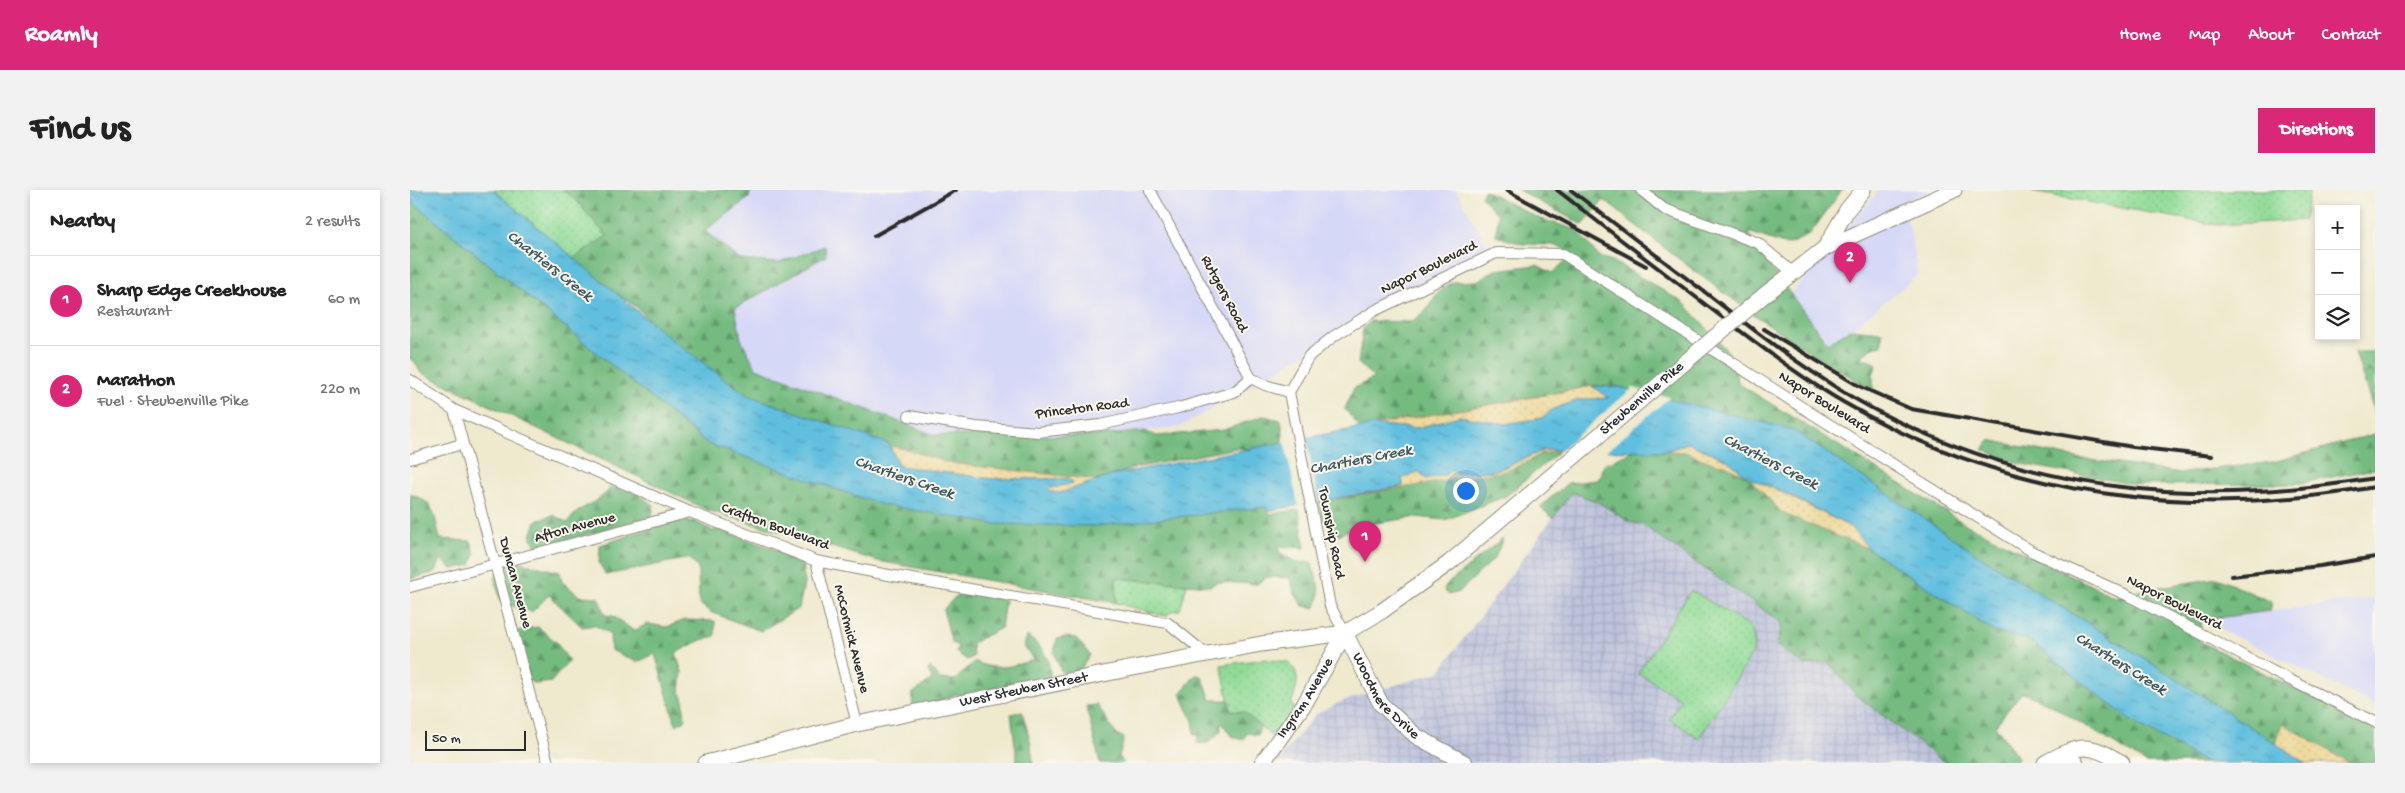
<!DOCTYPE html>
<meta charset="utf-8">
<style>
:root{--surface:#fff;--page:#f2f2f2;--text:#222;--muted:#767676;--line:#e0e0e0;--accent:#db2777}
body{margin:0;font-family:"Gochi Hand",sans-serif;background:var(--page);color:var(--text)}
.controls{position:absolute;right:15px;top:15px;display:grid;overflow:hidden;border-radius:0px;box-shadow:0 2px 8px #0003}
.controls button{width:45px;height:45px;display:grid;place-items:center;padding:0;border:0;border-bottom:1px solid var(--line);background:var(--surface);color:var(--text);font:25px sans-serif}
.scale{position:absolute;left:15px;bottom:12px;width:101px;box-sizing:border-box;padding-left:5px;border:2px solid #2b2b2b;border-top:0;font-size:14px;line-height:18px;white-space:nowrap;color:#2b2b2b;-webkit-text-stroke:4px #fbf7ec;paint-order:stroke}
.you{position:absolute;left:1055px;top:300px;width:18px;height:18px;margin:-12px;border:4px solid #fff;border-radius:50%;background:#1a73e8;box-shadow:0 0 0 8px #1a73e833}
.badge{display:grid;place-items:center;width:32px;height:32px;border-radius:50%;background:var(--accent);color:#fff;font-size:16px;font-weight:700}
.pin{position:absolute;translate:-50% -41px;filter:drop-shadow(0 1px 2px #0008)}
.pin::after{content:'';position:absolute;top:26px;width:18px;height:15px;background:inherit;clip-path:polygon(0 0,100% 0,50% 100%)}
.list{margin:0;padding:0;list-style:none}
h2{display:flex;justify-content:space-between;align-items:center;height:65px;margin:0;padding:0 20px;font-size:21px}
h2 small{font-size:16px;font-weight:400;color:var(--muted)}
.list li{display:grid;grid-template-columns:32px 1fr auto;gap:15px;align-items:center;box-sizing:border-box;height:90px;padding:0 20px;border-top:1px solid var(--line)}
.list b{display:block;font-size:19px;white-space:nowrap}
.list p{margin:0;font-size:16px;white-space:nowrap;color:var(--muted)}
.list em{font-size:16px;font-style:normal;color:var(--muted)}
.icon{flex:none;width:28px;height:28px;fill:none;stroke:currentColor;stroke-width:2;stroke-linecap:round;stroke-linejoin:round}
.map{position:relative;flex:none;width:1965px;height:573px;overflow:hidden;border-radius:0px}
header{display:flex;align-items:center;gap:30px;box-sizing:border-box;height:70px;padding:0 25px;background:var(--accent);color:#fff}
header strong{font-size:24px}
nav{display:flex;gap:28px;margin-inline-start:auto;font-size:18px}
.intro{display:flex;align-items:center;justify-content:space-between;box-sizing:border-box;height:120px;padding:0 30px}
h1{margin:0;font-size:35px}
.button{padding:12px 22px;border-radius:0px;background:var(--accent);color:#fff;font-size:18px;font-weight:700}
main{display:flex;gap:30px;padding:0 30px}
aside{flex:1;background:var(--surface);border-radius:0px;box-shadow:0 2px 8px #0003}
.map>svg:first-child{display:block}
.built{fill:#d6d8f8}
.industrial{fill:url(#industrial-grid)}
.grass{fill:url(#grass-dots);stroke:#5e8361}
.forest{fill:url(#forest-firs);stroke:#507356}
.sand{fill:url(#sand-dots);stroke:#8c8264}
.water{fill:url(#water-ripples);stroke:#467585}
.pier{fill:#efe9ce}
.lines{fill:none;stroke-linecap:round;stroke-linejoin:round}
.street-casing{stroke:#8d8a7c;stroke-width:12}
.secondary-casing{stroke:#8d8a7c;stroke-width:17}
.street{stroke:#fff;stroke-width:10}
.secondary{stroke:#fff;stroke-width:15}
.rail{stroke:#2b2b2b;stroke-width:4}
.secondary-bridge-casing{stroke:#8d8a7c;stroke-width:17;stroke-linecap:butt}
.secondary-bridge{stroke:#fff;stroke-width:15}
.labels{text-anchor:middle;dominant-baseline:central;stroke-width:4;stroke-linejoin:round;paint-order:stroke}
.street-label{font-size:15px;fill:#2b2b2b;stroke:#fbf7ec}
.water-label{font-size:16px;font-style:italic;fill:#3b5761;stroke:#fbf7ec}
</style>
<header>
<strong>Roamly</strong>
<nav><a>Home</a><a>Map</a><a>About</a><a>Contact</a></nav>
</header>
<div class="intro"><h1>Find us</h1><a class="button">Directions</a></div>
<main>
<aside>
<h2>Nearby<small>2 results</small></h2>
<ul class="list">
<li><span class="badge">1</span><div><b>Sharp Edge Creekhouse</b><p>Restaurant</p></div><em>60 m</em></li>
<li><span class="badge">2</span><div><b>Marathon</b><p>Fuel · Steubenville Pike</p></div><em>220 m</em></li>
</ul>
</aside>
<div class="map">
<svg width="1965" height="573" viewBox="0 0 1965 573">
<defs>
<pattern id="industrial-grid" width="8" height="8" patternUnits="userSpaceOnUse" patternTransform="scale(1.25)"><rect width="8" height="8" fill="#bec3dd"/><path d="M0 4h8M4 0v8" fill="none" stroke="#a3a8be"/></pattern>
<pattern id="grass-dots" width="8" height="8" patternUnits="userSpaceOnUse" patternTransform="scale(1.25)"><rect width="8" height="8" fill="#90db97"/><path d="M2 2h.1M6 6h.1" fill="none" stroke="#7cbc82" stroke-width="1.8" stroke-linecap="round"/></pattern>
<pattern id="forest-firs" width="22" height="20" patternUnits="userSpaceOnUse" patternTransform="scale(1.25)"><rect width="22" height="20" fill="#74bb80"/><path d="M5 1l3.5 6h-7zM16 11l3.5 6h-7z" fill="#5f9869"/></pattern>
<pattern id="sand-dots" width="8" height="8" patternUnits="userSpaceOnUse" patternTransform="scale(1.25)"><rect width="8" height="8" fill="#eeda9e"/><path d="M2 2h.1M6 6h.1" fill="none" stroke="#cb8" stroke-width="1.8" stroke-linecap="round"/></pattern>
<pattern id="water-ripples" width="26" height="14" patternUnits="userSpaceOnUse" patternTransform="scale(1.25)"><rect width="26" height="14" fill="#61bfdf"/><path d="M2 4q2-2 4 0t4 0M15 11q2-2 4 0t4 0" fill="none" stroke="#509bb5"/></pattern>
</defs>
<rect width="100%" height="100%" fill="#fbf7ec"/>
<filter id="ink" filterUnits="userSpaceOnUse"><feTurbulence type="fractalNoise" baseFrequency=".02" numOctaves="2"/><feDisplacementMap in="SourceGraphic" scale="10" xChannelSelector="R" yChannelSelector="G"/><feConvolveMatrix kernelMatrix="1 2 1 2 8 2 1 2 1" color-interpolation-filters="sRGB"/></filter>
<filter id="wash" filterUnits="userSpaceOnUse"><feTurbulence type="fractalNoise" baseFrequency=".0096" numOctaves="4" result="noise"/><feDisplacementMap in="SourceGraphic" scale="20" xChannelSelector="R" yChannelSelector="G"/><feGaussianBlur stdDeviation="1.12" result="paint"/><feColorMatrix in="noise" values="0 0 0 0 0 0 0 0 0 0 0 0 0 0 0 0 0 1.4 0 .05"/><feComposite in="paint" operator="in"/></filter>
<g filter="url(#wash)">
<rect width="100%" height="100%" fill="#efe9ce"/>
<path class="built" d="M 210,0 L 1046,0 L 1078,57 L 770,237 L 689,246 L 525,246 L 346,178 L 325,137 Z
M 1469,0 L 1522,0 L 1491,13 L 1500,40 L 1508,85 L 1441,139 L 1417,154 L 1380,105 Z
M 1965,408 L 1965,515 L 1792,430 Z"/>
<path class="industrial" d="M 1162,302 L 1190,313 L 1219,332 L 1231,333 L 1372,433 L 1367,456 L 1394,475 L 1417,472 L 1446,505 L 1535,573 L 866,573 L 906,524 L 933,511 L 1029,482 Z"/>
<path class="grass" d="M 83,0 L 153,0 L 166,10 L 197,46 L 164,68 Z
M 1635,0 L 1900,0 L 1894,30 L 1808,35 L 1622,2 Z
M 706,388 L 777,394 L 770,420 L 763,421 L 755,426 L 706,413 Z
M 1281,400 L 1340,436 L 1344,448 L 1343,463 L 1289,548 L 1259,529 L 1271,509 L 1228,483 Z
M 854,469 L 878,472 C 893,485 886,498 881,515 L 884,517 L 873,535 L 861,546 L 834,522 L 821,521 L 811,475 Z"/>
<path class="forest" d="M 153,0 L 341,0 L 339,8 L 295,41 L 330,70 L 369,73 L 415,56 L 416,66 L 325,118 L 331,149 L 346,178 L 525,245 L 689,246 L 735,241 L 747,246 L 814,240 L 853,226 L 871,230 L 873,244 L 870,261 L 826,258 L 724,278 L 688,290 L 539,273 L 495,259 L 458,252 L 328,209 L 256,148 L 228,118 L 208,104 L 168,82 L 164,68 L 197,46 L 166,10 Z
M 1075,0 L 1128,28 L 1167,40 L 1189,67 L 1203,71 L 1274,113 L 1320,164 L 1329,194 L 1557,335 L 1705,407 L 1737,399 L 1807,388 L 1862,412 L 1860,421 L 1792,430 L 1789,451 L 1965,538 L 1965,573 L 1940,573 L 1872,534 L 1866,555 L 1729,465 L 1571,367 L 1210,197 L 1182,196 L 950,238 L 935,219 L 944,198 L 964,188 L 948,173 L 953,138 L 960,131 L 1001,132 L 1016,121 L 1026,105 L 1035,97 L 1043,92 L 1067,91 L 1085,80 L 1127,75 L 1142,83 L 1159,68 L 1153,58 L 1143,55 L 1112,54 L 1086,46 L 1088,25 L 1071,6 Z
M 1108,0 L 1432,0 L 1399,45 L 1377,55 L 1338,42 L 1356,71 L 1417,153 L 1441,139 L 1472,142 L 1472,155 L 1463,157 L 1449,169 L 1458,169 L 1467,174 L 1463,184 L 1463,200 C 1367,146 1280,79 1194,10 L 1173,35 Z
M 0,10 L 298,254 L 857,317 L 859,324 L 889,320 L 895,358 L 868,356 L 869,362 L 887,373 L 901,372 C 906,387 914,404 905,418 L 893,416 L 885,404 L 880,388 L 857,387 L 847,394 L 807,392 L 800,396 L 706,388 L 706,413 L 468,371 L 297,320 L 10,182 L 5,172 L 0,169 Z
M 1945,162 L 1965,162 L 1965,225 Z
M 1965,244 L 1965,279 L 1886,294 L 1728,295 L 1611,274 L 1573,260 L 1579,250 L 1666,268 L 1772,283 L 1863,272 Z
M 1225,260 L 1275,262 L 1305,274 L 1315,275 L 1339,288 L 1372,323 L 1459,359 L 1585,442 L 1618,449 L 1721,531 L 1796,573 L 1736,573 L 1641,515 L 1612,502 L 1585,536 L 1608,567 L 1606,573 L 1535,573 L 1446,505 L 1418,472 L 1394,475 L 1367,456 L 1372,433 L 1231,334 L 1219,332 L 1190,313 L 1162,302 L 1143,328 L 1130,317 L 1158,293 L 1188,290 L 1194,275 Z
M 1150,261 L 1096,306 L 1035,330 L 1006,327 L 947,336 L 928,345 L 923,338 L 913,332 L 909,312 L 1121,270 L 1130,264 Z
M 201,297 L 225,303 L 244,315 L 242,326 L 127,359 L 121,346 L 126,331 L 143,325 L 158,333 C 166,316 190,314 201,297 Z
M 0,304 C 26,312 24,325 30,349 L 61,351 L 65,364 L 61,375 L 42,379 L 31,369 L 26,382 L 1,389 Z
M 284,331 L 303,341 L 308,339 L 392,369 L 394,393 L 389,418 L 351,441 L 300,422 L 289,413 L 288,378 L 279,368 L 196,385 L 189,373 L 190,355 L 258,333 Z
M 1093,348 L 1085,368 L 1049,402 L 1039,405 L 1034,400 L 1036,395 Z
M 102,366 L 113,373 L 150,382 L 152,392 L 170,406 L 188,407 L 195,425 L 203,426 L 224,441 L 237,434 L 257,437 L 275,430 L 305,431 L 305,446 L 291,450 L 266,463 L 272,482 L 270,502 L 273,507 L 275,530 L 266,535 L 245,464 L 227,472 L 201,460 L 200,444 L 184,435 L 172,437 L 139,405 L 122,422 L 91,412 L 84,387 Z
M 566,397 L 595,410 L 591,438 L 562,453 L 563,467 L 557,470 L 546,462 L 548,456 L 542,453 L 533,420 L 545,407 Z
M 128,437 L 146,452 L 159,471 L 141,492 L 125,494 L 112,487 L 106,441 Z
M 617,446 C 633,457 641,469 640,489 L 552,506 L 546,504 L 529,511 L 503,518 L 502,504 L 522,489 L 518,480 L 520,477 L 530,489 L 545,490 L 565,471 C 584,482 603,476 623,470 L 614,456 Z
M 655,447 L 666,448 L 680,465 L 670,480 L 652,483 L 644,463 L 647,449 Z
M 786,485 L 792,486 L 801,510 L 819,510 L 821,521 L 834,522 L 850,536 L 848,545 L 837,543 L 833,550 C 822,548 819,544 814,535 L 810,533 L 811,541 L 798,553 L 787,553 L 788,546 L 784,544 C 786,527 774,518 771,502 Z
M 687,515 L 706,544 L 714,548 L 709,567 L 714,573 L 690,573 L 676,516 Z
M 612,521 L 621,554 L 623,573 L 604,573 L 607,570 L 601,524 Z"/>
<path class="sand" d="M 1182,196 L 1199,208 L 1169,210 L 1143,219 L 1133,228 L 1095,234 L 1049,226 L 1008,238 L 964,235 C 1036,221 1109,211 1182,196 Z
M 1278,253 L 1316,269 L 1336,285 L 1441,337 L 1459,359 L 1372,323 L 1338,287 L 1315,275 L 1305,274 L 1275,262 L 1256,261 Z
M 480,256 L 495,259 L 539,273 L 688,290 L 650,303 L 641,302 L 638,299 L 663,292 L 657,289 L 581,289 L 489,276 Z
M 1134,260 L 1150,261 L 1130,264 L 1121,270 L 1096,281 L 931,308 L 993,296 L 992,288 L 1009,282 L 1043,279 L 1046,283 L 1081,281 L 1093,278 Z
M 1872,533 L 1940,573 L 1897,573 L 1866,555 Z"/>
<path class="water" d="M 0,0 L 83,0 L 262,150 L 337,205 L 479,254 L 489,276 L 581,289 L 657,289 L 664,293 L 638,299 L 641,302 L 650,303 L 707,284 L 964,235 L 1008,238 L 1049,226 L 1095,234 L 1133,228 L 1143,219 L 1169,210 L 1198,208 L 1182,196 L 1210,197 L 1383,240 L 1571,367 L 1729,465 L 1896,573 L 1796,573 L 1721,531 L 1618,449 L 1585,442 L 1459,359 L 1441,337 L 1371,301 L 1339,288 L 1316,269 L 1278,253 L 1256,261 L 1134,260 L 1093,278 L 1081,281 L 1046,283 L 1043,279 L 1035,285 L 1016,289 L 1009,282 L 992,288 L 993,296 L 858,321 L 856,317 L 686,336 L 583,334 L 469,314 L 298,254 L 0,10 Z"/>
<path class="pier" d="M 1223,198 L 1260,207 L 1194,263 L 1147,263 Z
M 896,246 L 909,315 L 889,318 L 874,250 Z"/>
</g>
<g filter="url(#ink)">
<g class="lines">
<g class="street-casing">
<path id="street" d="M 740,0 L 841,188 L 855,195 L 879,202
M 1231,0 L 1254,19 L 1348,53 L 1382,82
M 0,190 L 44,220 L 280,322 L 406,371 L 473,384 L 758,433 L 796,464
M 44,220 L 138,573
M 499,226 L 566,237 L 628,242 L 690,235 L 768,218 L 824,202 L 841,188
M 0,269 L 52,254
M 406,371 L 447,534
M 0,397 L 280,322
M 935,443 L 920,416 L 879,202 L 899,166 L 924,146 L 966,120 L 1086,63 L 1153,64 L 1390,216 L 1623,362 L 1721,407 L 1862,481 L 1965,532"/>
</g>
<g class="secondary-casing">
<g id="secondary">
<path d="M 1415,58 L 1437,20 L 1453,0"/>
<path d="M 1353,106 L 1415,58 L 1544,0"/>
<path id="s1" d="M 935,443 L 971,514 L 1006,546 L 1055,573"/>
<path d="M 1640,571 L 1658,570 L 1666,573"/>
<path id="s2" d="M 296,573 L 447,534 L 723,478 L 851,454 L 935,443 L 972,421"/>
<path id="s3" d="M 852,573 L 895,513 L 935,443"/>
<path d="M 1635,573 C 1670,554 1677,552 1712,573"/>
</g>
</g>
<use href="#street" class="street"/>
<use href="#secondary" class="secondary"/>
<path class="rail" d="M 1096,0 L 1236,76
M 1147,0 C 1202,43 1258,86 1313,128 C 1352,157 1391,188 1433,212 C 1598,308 1778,330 1965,297
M 1161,0 C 1206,35 1251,69 1296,103 C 1350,145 1405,188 1465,220 C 1627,304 1787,318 1965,288
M 464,46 L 546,0
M 1354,139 L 1449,196 L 1501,219 L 1723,257 L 1802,266
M 1822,386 L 1910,376 L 1965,367"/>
<g class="secondary-bridge-casing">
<g id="secondary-bridge">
<path id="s4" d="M 972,421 L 1039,373 L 1353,106"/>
</g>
</g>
<use href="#secondary-bridge" class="secondary-bridge"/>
</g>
</g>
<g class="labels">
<g class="street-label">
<text transform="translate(1019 78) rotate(-26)">Napor Boulevard</text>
<text transform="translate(814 104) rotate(62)">Rutgers Road</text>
<text stroke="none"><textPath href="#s4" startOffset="336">Steubenville Pike</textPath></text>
<text transform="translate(1414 213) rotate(32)">Napor Boulevard</text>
<text transform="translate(672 219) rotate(-7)">Princeton Road</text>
<text transform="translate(365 337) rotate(20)">Crafton Boulevard</text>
<text transform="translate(165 338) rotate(-15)">Afton Avenue</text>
<text transform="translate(921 343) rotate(79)">Township Road</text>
<text transform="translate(105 393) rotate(75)">Duncan Avenue</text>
<text transform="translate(1764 413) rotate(27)">Napor Boulevard</text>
<text transform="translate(441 449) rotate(76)">McCormick Avenue</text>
<text stroke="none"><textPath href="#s2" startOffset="326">West Steuben Street</textPath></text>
<text stroke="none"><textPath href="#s1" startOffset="76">Woodmere Drive</textPath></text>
<text stroke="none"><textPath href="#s3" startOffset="78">Ingram Avenue</textPath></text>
</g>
<g class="water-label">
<text transform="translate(139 77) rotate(38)">Chartiers Creek</text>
<text transform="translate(951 271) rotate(-11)">Chartiers Creek</text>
<text transform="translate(1360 273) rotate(27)">Chartiers Creek</text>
<text transform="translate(494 289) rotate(19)">Chartiers Creek</text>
<text transform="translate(1710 475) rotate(32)">Chartiers Creek</text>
</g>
</g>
</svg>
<div class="controls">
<button>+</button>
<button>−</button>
<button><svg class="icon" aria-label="layers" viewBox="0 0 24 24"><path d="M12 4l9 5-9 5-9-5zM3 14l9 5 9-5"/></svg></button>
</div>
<div class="scale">50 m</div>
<div class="you"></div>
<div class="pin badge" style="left:955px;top:372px">1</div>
<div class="pin badge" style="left:1440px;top:93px">2</div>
</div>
</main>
